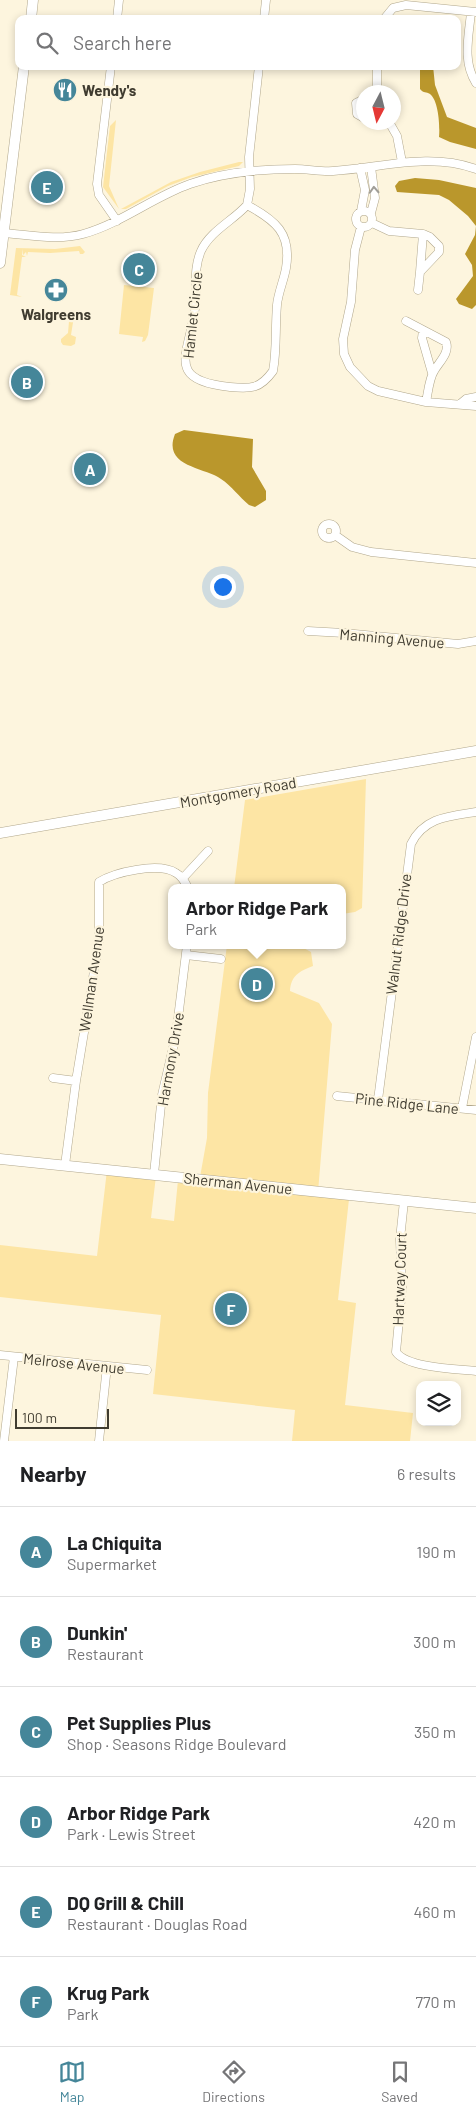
<!DOCTYPE html>
<meta charset="utf-8">
<style>
:root{--surface:#fff;--page:#f6f6f6;--text:#202124;--muted:#757577;--line:#e0e0e0;--accent:#458699}
body{margin:0;font-family:Barlow,sans-serif;background:var(--page);color:var(--text)}
.controls{position:absolute;right:15px;bottom:15px;display:grid;overflow:hidden;border-radius:10px;box-shadow:0 2px 8px #0003}
.controls button{width:45px;height:45px;display:grid;place-items:center;padding:0;border:0;border-bottom:1px solid var(--line);background:var(--surface);color:var(--text);font:25px sans-serif}
.compass{position:absolute;left:356px;top:85px;width:45px;height:45px;border-radius:50%;background:var(--surface);box-shadow:0 2px 8px #0003;rotate:187deg}
.scale{position:absolute;left:15px;bottom:12px;width:94px;box-sizing:border-box;padding-left:5px;border:2px solid #403c30;border-top:0;font-size:14px;line-height:18px;white-space:nowrap;color:#403c30;-webkit-text-stroke:4px #fdf5de;paint-order:stroke}
.you{position:absolute;left:222px;top:586px;width:18px;height:18px;margin:-12px;border:4px solid #fff;border-radius:50%;background:#1a73e8;box-shadow:0 0 0 8px #1a73e833}
.badge{display:grid;place-items:center;width:32px;height:32px;border-radius:50%;background:var(--accent);color:#fff;font-size:16px;font-weight:700}
.pin{position:absolute;translate:-50% -50%;border:2px solid #fff;box-shadow:0 1px 5px #0006}
.popup{position:absolute;left:168px;top:884px;width:178px;height:65px;box-sizing:border-box;display:grid;place-content:center;border-radius:10px;background:var(--surface);filter:drop-shadow(0 1px 4px #0005);font-size:16px;white-space:nowrap;color:var(--muted)}
.popup b{font-size:19px;color:var(--text)}
.popup::after{content:'';position:absolute;left:50%;top:100%;margin-left:-10px;border:10px solid transparent;border-top-color:var(--surface)}
.list{margin:0;padding:0;list-style:none}
h2{display:flex;justify-content:space-between;align-items:center;height:65px;margin:0;padding:0 20px;font-size:21px}
h2 small{font-size:16px;font-weight:400;color:var(--muted)}
.list li{display:grid;grid-template-columns:32px 1fr auto;gap:15px;align-items:center;box-sizing:border-box;height:90px;padding:0 20px;border-top:1px solid var(--line)}
.list b{display:block;font-size:19px;white-space:nowrap}
.list p{margin:0;font-size:16px;white-space:nowrap;color:var(--muted)}
.list em{font-size:16px;font-style:normal;color:var(--muted)}
.icon{flex:none;width:28px;height:28px;fill:none;stroke:currentColor;stroke-width:2;stroke-linecap:round;stroke-linejoin:round}
.map{position:relative;flex:none;width:476px;height:1441px;overflow:hidden}
.search{position:absolute;background:var(--surface);box-shadow:0 2px 8px #0003;left:15px;right:15px;top:15px;height:55px;display:flex;align-items:center;gap:12px;box-sizing:border-box;padding:0 18px;border-radius:10px;color:var(--muted);font-size:19px}
.sheet{height:605px;background:var(--surface)}
nav{display:flex;justify-content:space-around;align-items:center;box-sizing:border-box;height:70px;border-top:1px solid var(--line);background:var(--surface);font-size:14px;color:var(--muted)}
nav a{display:grid;justify-items:center;gap:2px}
nav .on{color:var(--accent)}
.map>svg:first-child{display:block}
.green{fill:#fde5a4}
.water{fill:#ba972c}
.lines{fill:none;stroke-linecap:round;stroke-linejoin:round}
.street-casing{stroke:#b1a78c;stroke-width:9}
.secondary-casing{stroke:#b1a78c;stroke-width:11}
.street{stroke:#fff;stroke-width:8}
.secondary{stroke:#fff;stroke-width:10}
.oneway{stroke:#a09e98}
.labels{text-anchor:middle;dominant-baseline:central;stroke-width:4.5;stroke-linejoin:round;paint-order:stroke}
.poi-label{font-size:15px;font-weight:bold;fill:#403c30;stroke:#fdf5de;text-anchor:start}
.street-label{font-size:15px;fill:#403c30;stroke:#fdf5de}
</style>
<div class="map">
<svg width="476" height="1441" viewBox="0 0 476 1441">
<rect width="100%" height="100%" fill="#fdf5de"/>
<path class="green" d="M 116,120 L 109,186 L 119,209 L 103,187 L 110,126 Z
M 239,162 L 243,162 L 239,166 L 192,177 L 168,186 L 126,209 L 121,209 L 171,182 L 200,172 Z
M 80,246 L 85,252 L 83,254 L 80,254 L 79,251 L 50,253 L 28,252 L 27,256 L 26,252 L 23,255 L 23,249 L 22,255 L 26,257 L 22,257 L 17,295 L 22,297 L 10,295 L 16,248 L 55,249 Z
M 124,285 L 154,288 L 148,335 L 145,341 L 142,342 L 143,337 L 119,334 Z
M 30,309 L 74,316 L 71,335 L 76,337 L 75,344 L 71,346 L 63,345 L 61,342 L 61,339 L 68,333 L 69,321 L 67,317 L 29,312 Z
M 366,779 L 362,908 L 355,912 L 342,914 L 342,888 L 234,888 L 245,800 Z
M 227,945 L 298,945 L 311,952 L 313,966 C 299,971 291,976 290,991 L 319,1003 L 332,1024 L 318,1192 L 200,1177 L 207,1138 L 208,1093 Z
M 107,1170 L 156,1176 L 151,1218 L 174,1221 L 178,1180 L 349,1199 L 338,1300 L 356,1303 L 345,1405 L 413,1413 L 410,1441 L 292,1441 L 295,1410 L 153,1394 L 161,1315 L 0,1297 L 0,1245 L 97,1256 Z"/>
<path class="water" d="M 420,66 L 433,66 L 435,85 L 447,117 L 476,128 L 476,149 L 450,142 L 439,137 C 440,128 439,101 430,94 C 426,91 424,94 420,89 Z
M 415,178 L 439,180 L 476,188 L 476,305 L 472,309 L 459,304 L 456,299 L 473,276 L 472,265 L 465,254 L 475,235 L 476,226 L 468,216 L 449,200 L 439,195 L 397,192 L 395,186 L 399,181 Z
M 184,430 L 253,439 L 252,467 L 266,491 L 266,500 L 255,507 L 249,505 C 239,497 232,486 221,479 C 204,467 162,467 175,434 Z"/>
<g class="lines">
<g class="street-casing">
<path id="street" d="M 471,12 C 469,36 462,61 476,83
M 117,19 L 119,0
M 264,19 L 266,0
M 384,19 L 393,8 L 406,5 L 476,12
M 111,66 L 97,184 L 99,195 L 117,221
M 377,92 L 377,66
M 364,99 L 356,103 L 357,114 L 364,118
M 389,122 L 397,136 L 402,162
M 360,168 L 365,190 L 361,211
M 247,205 C 275,220 292,233 286,268 C 284,280 278,293 277,305 C 275,328 277,350 273,371 C 260,389 251,389 230,387 C 163,380 190,353 195,308 C 197,288 193,269 201,251 C 210,231 234,220 247,205 Z
M 247,205 L 250,189 L 249,157 L 259,66
M356 219a8 8 0 1 1 16 0a8 8 0 1 1-16 0Z
M 371,213 L 375,198 L 371,167
M 372,223 L 389,231 L 423,234
M 361,227 L 355,250 L 351,302 L 343,339 L 344,354 L 350,367 L 368,386 L 378,391 L 426,402 L 476,406
M 4,233 C 30,235 58,241 83,234 C 122,223 153,197 190,184 C 224,172 260,169 295,169 C 308,169 321,172 333,171 C 382,168 428,152 476,169
M 423,234 L 430,237 L 439,246 L 439,252 L 420,272 Z
M 418,290 L 420,272
M 406,321 L 446,342 C 450,353 439,362 434,371 C 429,379 428,393 426,402
M 423,330 L 422,338 L 432,373
M 460,404 L 466,399 L 476,397
M322 531a7 7 0 1 1 14 0a7 7 0 1 1-14 0Z
M 335,535 L 352,547 L 371,552 L 476,563
M 308,631 L 344,633 L 458,644 L 476,641
M 183,878 L 208,851
M 186,955 L 221,959
M 53,1078 L 76,1081
M 337,1096 L 476,1110
M 378,1100 L 411,844 C 424,817 450,816 476,812
M 462,1108 L 476,1037
M 65,1165 L 76,1081 L 99,941 L 99,882 C 115,872 159,862 176,873 C 182,876 185,882 188,888
M 154,1174 L 162,1095 L 176,1035 L 187,945
M 404,1201 L 400,1239 L 402,1288 L 396,1352 C 407,1368 457,1369 476,1371
M 0,1355 L 147,1370
M 4,1441 L 14,1357
M 99,1441 L 107,1366"/>
</g>
<g class="secondary-casing">
<path id="secondary" d="M 31,19 L 33,0
M 0,263 L 24,66
M 0,833 L 476,751
M 0,1159 L 476,1208"/>
</g>
<use href="#street" class="street"/>
<use href="#secondary" class="secondary"/>
</g>
<defs><path id="oneway-chevron" d="M-2-3.5L2.5 0L-2 3.5" fill="none" stroke-width="1.6" stroke-linecap="round" stroke-linejoin="round" transform="scale(1.25)"/></defs>
<use class="oneway" href="#oneway-chevron" transform="translate(374 190) rotate(-93)"/>
<defs>
<g id="restaurant-disc" transform="scale(1.25)"><circle r="9.5" fill="#458699" stroke="#fdf5de"/><path d="M-5-6h1v4h1v-4h1v4h1v-4h1v5L-1.5 .5V6h-2V.5L-5-1ZM5-6V6H3V1.5H1.5Q1.5-4 5-6Z" fill="#fff"/></g>
<g id="pharmacy-disc" transform="scale(1.25)"><circle r="9.5" fill="#458699" stroke="#fdf5de"/><path d="M-2-6h4v4h4v4h-4v4h-4v-4h-4v-4h4Z" fill="#fff"/></g>
</defs>
<g fill-rule="evenodd">
<use href="#restaurant-disc" x="65" y="90"/>
<use href="#pharmacy-disc" x="56" y="290"/>
</g>
<g class="labels">
<g class="poi-label">
<text x="82" y="90">Wendy's</text>
<text x="56" y="314" text-anchor="middle">Walgreens</text>
</g>
<g class="street-label">
<text transform="translate(192 315) rotate(-84)">Hamlet Circle</text>
<text transform="translate(392 638) rotate(5)">Manning Avenue</text>
<text transform="translate(238 792) rotate(-10)">Montgomery Road</text>
<text transform="translate(398 934) rotate(-83)">Walnut Ridge Drive</text>
<text transform="translate(91 979) rotate(-82)">Wellman Avenue</text>
<text transform="translate(170 1059) rotate(-80)">Harmony Drive</text>
<text transform="translate(407 1103) rotate(6)">Pine Ridge Lane</text>
<text transform="translate(238 1183) rotate(6)">Sherman Avenue</text>
<text transform="translate(399 1279) rotate(-88)">Hartway Court</text>
<text transform="translate(74 1363) rotate(6)">Melrose Avenue</text>
</g>
</g>
</svg>
<div class="controls">
<button><svg class="icon" aria-label="layers" viewBox="0 0 24 24"><path d="M12 4l9 5-9 5-9-5zM3 14l9 5 9-5"/></svg></button>
</div>
<svg class="compass" viewBox="-18 -18 36 36"><path d="M0-13l5 13h-10z" fill="#e53935"/><path d="M0 13l5-13h-10z" fill="#757577"/></svg>
<div class="scale">100 m</div>
<div class="you"></div>
<div class="pin badge" style="left:90px;top:469px">A</div>
<div class="pin badge" style="left:27px;top:382px">B</div>
<div class="pin badge" style="left:139px;top:269px">C</div>
<div class="pin badge" style="left:257px;top:984px">D</div>
<div class="popup"><b>Arbor Ridge Park</b>Park</div>
<div class="pin badge" style="left:47px;top:187px">E</div>
<div class="pin badge" style="left:231px;top:1309px">F</div>
<div class="search"><svg class="icon" aria-label="search" viewBox="0 0 24 24"><circle cx="10" cy="10" r="6"/><path d="M15 15l6 6"/></svg>Search here</div>
</div>
<section class="sheet">
<h2>Nearby<small>6 results</small></h2>
<ul class="list">
<li><span class="badge">A</span><div><b>La Chiquita</b><p>Supermarket</p></div><em>190 m</em></li>
<li><span class="badge">B</span><div><b>Dunkin'</b><p>Restaurant</p></div><em>300 m</em></li>
<li><span class="badge">C</span><div><b>Pet Supplies Plus</b><p>Shop · Seasons Ridge Boulevard</p></div><em>350 m</em></li>
<li><span class="badge">D</span><div><b>Arbor Ridge Park</b><p>Park · Lewis Street</p></div><em>420 m</em></li>
<li><span class="badge">E</span><div><b>DQ Grill &amp; Chill</b><p>Restaurant · Douglas Road</p></div><em>460 m</em></li>
<li><span class="badge">F</span><div><b>Krug Park</b><p>Park</p></div><em>770 m</em></li>
</ul>
</section>
<nav>
<a class="on"><svg class="icon" aria-label="map" viewBox="0 0 24 24"><path d="M3 6l6-2 6 2 6-2v14l-6 2-6-2-6 2zM9 4v14M15 6v14"/></svg>Map</a>
<a><svg class="icon" aria-label="directions" viewBox="0 0 24 24"><path d="M12 3l9 9-9 9-9-9zM9 14v-3h6M13 9l2 2-2 2"/></svg>Directions</a>
<a><svg class="icon" aria-label="saved" viewBox="0 0 24 24"><path d="M7 4h10v16l-5-4-5 4z"/></svg>Saved</a>
</nav>
